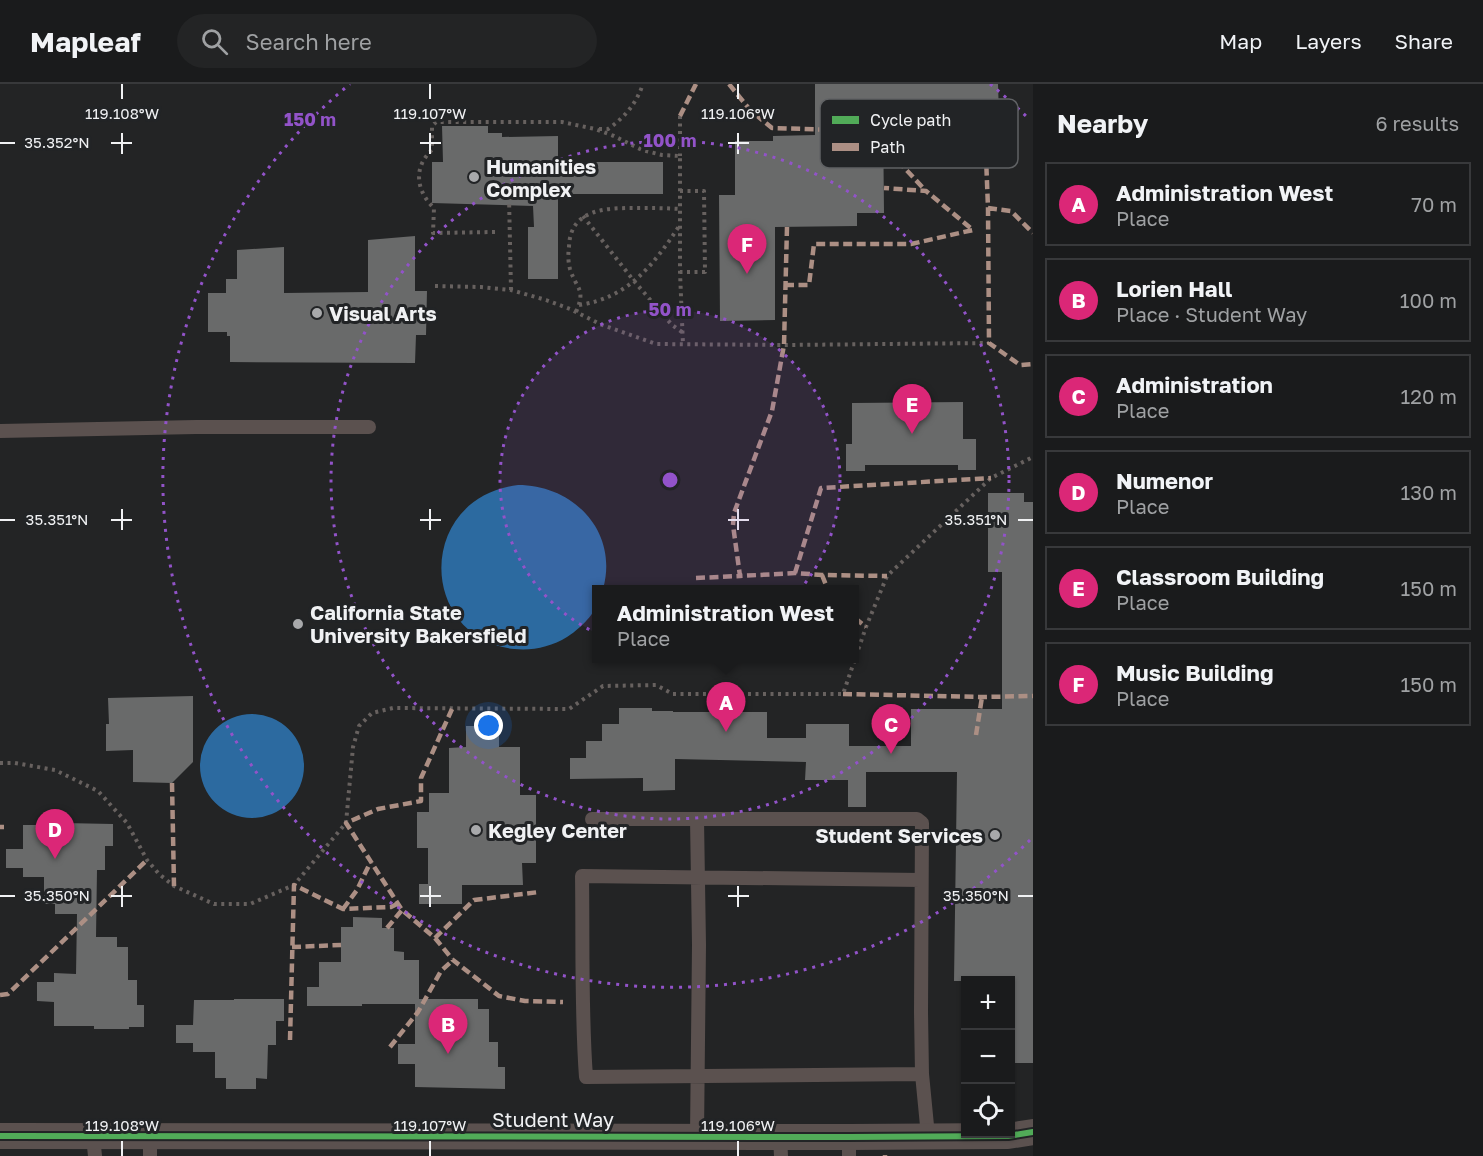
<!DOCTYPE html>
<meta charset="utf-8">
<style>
:root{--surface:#1a1b1c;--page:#232425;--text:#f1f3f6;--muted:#9fa1a3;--line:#38393b;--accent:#db2777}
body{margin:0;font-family:"Golos Text",sans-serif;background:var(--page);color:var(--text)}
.controls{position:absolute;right:18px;bottom:18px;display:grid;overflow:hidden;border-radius:0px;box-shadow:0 2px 4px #0004}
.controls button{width:54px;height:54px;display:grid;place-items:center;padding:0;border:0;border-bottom:2px solid var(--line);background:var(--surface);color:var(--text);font:30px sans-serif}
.you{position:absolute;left:489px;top:642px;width:21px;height:21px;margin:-15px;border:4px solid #fff;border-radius:50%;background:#1a73e8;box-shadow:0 0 0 9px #1a73e833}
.badge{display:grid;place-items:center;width:39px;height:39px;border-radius:50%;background:var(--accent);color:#fff;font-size:20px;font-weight:700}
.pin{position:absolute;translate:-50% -50px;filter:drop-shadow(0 2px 3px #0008)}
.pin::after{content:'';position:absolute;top:32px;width:21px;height:18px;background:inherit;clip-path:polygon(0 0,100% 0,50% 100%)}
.popup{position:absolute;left:592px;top:501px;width:267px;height:78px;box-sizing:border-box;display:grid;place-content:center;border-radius:0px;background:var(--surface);filter:drop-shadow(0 2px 4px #0005);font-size:20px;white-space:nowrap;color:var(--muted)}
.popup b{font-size:22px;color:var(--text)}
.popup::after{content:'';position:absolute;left:50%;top:100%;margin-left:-12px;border:12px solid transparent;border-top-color:var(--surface)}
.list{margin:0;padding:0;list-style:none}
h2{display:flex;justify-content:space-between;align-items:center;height:78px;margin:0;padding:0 24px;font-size:26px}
h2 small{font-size:20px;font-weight:400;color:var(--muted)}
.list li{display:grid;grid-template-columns:39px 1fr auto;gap:18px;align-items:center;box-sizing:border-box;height:84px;margin:0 12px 12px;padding:0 12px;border:2px solid var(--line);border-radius:0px}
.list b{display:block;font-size:22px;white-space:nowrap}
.list p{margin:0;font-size:20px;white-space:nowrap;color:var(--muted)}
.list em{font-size:20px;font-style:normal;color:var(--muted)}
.icon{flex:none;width:33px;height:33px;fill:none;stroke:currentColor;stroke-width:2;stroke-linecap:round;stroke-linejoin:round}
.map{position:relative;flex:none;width:1033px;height:1072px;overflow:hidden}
header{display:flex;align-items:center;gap:36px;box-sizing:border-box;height:84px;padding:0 30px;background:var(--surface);border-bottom:2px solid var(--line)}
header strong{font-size:28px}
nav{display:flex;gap:33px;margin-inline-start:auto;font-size:21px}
.search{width:420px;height:54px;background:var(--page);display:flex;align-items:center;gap:15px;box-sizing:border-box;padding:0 21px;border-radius:33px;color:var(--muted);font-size:22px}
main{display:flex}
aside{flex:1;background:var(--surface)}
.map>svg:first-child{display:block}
.water{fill:#2c6aa0}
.building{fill:#696a6a}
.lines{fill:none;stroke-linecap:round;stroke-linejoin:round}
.path{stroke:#67615f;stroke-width:4;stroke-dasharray:3 4.5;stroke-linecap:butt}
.service{stroke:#5b514f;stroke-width:14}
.minor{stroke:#5b514f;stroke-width:26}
.quiet{stroke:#ac8f84;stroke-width:4.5;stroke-dasharray:9 4.5;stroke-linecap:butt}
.cycleway-casing{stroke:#222426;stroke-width:10}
.cycleway{stroke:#51ab58;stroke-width:6}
.ticks{fill:none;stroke:#f0f1f3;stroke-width:2}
.ring{fill:none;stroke:#9253c9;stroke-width:3;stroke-dasharray:3 6}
.poi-dot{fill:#a8a9ab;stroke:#222426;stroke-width:2}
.labels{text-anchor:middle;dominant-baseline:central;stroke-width:6;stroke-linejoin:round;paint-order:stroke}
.poi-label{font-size:20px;font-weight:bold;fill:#f0f1f3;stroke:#222426;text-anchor:start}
.street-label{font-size:20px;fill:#f0f1f3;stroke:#222426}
.key{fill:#222426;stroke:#606264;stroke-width:1.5}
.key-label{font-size:16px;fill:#f0f1f3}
.ticks-label{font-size:15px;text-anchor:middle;fill:#f0f1f3;stroke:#222426;stroke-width:6;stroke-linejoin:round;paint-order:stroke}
.centre{fill:#9253c9;stroke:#222426;stroke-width:3}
.ring-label{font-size:18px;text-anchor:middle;font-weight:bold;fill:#9253c9;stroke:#222426;stroke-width:6;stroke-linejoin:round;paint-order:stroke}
</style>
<header>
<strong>Mapleaf</strong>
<div class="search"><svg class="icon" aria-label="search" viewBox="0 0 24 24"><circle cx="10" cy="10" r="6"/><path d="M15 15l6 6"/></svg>Search here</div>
<nav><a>Map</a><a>Layers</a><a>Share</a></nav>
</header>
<main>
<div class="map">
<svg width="1033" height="1072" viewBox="0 0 1033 1072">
<rect width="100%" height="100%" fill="#232425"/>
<path class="water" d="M 518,401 C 574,401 619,448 603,505 L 597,506 C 597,510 598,515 597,519 C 595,531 577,547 567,553 C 551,563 532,567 514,565 C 418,554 415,414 518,401 Z
M200 682a52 52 0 1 1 104 0a52 52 0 1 1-104 0Z"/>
<path class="building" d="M 815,0 L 998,0 L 999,31 L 883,31 L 884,129 L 857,129 L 857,142 L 775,143 L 775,236 L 720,237 L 719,111 L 735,111 L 735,57 L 773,57 L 773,52 L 815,51 Z
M 442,42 L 488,42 L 488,49 L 502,49 L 502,53 L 558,52 L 558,78 L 663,78 L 663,110 L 558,110 L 558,195 L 528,195 L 528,143 L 534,143 L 533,122 L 432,119 L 432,78 L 443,78 Z
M 415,152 L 415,207 L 427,207 L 426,251 L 416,251 L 415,279 L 230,278 L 230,252 L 227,252 L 227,248 L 208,248 L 208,209 L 226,209 L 226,195 L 237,195 L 237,166 L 284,163 L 284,209 L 368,208 L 368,156 Z
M 963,318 L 963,355 L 976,355 L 976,386 L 958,386 L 958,381 L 865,381 L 865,387 L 846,387 L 846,360 L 852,360 L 852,319 Z
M 988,409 L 1024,409 L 1024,418 L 1033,418 L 1033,979 L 1011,979 L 1011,897 L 954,897 L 957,688 L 866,688 L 866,723 L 848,723 L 848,696 L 805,696 L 806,678 L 675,675 L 675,706 L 643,707 L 643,694 L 570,695 L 570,674 L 586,674 L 586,657 L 602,657 L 602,640 L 619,640 L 619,624 L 652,624 L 652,627 L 673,627 L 673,628 L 767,628 L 767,654 L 806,654 L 806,640 L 849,640 L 849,662 L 911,662 L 911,625 L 1002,625 L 1002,488 L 988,488 Z
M 193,612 L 193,678 L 172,699 L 133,698 L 133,666 L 106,667 L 106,640 L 109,640 L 108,614 Z
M 466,642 L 499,642 L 499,663 L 520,663 L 520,711 L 536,711 L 536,779 L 522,779 L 523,801 L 462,801 L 462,820 L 419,820 L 419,800 L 428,800 L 428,764 L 417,764 L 417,728 L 429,728 L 429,709 L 449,709 L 449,664 L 466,663 Z
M 63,739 L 113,740 L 113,762 L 105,762 L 105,786 L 97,786 L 96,853 L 117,853 L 117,863 L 128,863 L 128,896 L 137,896 L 137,921 L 144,921 L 144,943 L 129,943 L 129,945 L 94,945 L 94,942 L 54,942 L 54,918 L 37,917 L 37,898 L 54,898 L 54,889 L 76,890 L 77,830 L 55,830 L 55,820 L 44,820 L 44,793 L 23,793 L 23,784 L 6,784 L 6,765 L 23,765 L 23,741 L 63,741 Z
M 353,833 L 382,834 L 382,844 L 394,844 L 394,867 L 404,868 L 404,876 L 419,876 L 419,915 L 478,915 L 478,925 L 489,925 L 489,958 L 498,958 L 498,983 L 505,983 L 505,1005 L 415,1003 L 415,980 L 398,980 L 398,960 L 415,960 L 415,920 L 362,920 L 362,922 L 307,922 L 307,903 L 319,903 L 319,878 L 341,878 L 341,843 L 353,843 Z
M 234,915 L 284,915 L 284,937 L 276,937 L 276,961 L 268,961 L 267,995 L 256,994 L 256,1005 L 226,1005 L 226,994 L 215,994 L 215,968 L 193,968 L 193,959 L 176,959 L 176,941 L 193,941 L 194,916 L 234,916 Z"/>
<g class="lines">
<path class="path" d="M 680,32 L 680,72
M 599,45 L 608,45 C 625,33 636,20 643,0
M 680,107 L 704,107 L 705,188 L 680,188
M 509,113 L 511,206
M 583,132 L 634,197 L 672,241 L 682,248
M 495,148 L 433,149 L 434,124 C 416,107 413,83 432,66 L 432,42 L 436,38 L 562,38 L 595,45 L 614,52 L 642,66 L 662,71 L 680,72 L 680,188 L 683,261
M 435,202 L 481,203 L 511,206 L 546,216 L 570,225 L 600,240 L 656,260 L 784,261 L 989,259
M 579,221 C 629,214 654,180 680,141
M 576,228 C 586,204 577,207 570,185 C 568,178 568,170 569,163 C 570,125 605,124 634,124 C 650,124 665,124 680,125
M 0,679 L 15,679 L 55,686 L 98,707 L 127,739 L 147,776 L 159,790 L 174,802 L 214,820 L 250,820 L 294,801 L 346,739 L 353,663 L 359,642 L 372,629 L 393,624 L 569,625 L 603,602 L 656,601 L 673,610 L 843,610 L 866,543 L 887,492 L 991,394 L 1033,373"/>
<path class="service" d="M 0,347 L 196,343 L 369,343
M 592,735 L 917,735 L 922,739 L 921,928 L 922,990 L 928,1052
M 921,796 L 582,792 C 583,859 581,926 586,993 L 922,990
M 93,1052 L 95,1072
M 150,1052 L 150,1072
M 697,1052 L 699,861 L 697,735
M 780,1052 L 781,1072
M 849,1072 L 849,1053"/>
<path class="minor" d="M 0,1052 L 849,1053 L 1008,1052 L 1033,1048"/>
<path class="quiet" d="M 729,0 L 750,26 L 772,44 L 870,47 L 985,47 L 988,124 L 989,259 L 1020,281 L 1033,280
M 680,32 L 696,0
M 870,47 L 926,107
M 988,124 L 1011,127 L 1033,149
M 787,143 L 784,261 L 772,327 L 734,429 L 733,441 L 740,492 L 795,489 L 822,491 L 887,492
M 785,201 L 809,201 L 814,160 L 911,160 L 973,146 L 926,107 L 884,104
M 795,489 L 821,404 L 991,394
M 822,491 L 828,506
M 696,494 L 740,492
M 855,534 L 866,543
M 843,610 L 982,613 L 1033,612
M 452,625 L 421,694 L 421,717 L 378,725 L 346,739 L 402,826 L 435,854 L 453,876 L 499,912 L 525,917 L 563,918
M 976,651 L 982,613
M 172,699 L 174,802
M 0,743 L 4,743
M 343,825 L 357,806 L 371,777
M 387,844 L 402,826
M 435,854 L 474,816 L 539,808
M 292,863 L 341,861
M 0,911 L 8,910 L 147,776
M 290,956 L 294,801 L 343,825 L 391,823 L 399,819
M 390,963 L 418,928 L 441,887 L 453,876
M 885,1071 L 885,1072"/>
<g class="cycleway-casing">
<path id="cycleway" d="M 0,1052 L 849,1053 L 1008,1052 L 1033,1048"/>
</g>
<use href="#cycleway" class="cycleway"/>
</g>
<path class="ticks" d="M 122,0 L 122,15M 430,0 L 430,15M 738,0 L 738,15M 122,49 L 122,70M 430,49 L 430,70M 738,49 L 738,70M 0,59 L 15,59M 111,59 L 132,59M 420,59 L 441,59M 728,59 L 749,59M 122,425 L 122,446M 430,425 L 430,446M 738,425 L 738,446M 0,436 L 15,436M 111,436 L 132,436M 420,436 L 441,436M 728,436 L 749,436M 1018,436 L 1033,436M 122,802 L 122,823M 430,802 L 430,823M 738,802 L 738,823M 0,812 L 15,812M 111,812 L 132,812M 420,812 L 441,812M 728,812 L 749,812M 1018,812 L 1033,812M 122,1057 L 122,1072M 430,1057 L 430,1072M 738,1057 L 738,1072"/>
<circle cx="670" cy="396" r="170" fill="#9253c9" fill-opacity=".12"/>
<g class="ring">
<circle cx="670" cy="396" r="170"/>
<circle cx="670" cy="396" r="339"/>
<path d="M1030 756A509 509 0 1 1 350 0M990 0A509 509 0 0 1 1030 36"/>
</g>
<g class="poi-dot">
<circle cx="474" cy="93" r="6"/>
<circle cx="317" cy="229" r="6"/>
<circle cx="298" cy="540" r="6"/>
<circle cx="476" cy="746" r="6"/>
<circle cx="995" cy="751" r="6"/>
</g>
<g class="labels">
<g class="poi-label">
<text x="486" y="82">Humanities<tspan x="486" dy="23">Complex</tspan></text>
<text x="329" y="229">Visual Arts</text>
<text x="310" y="528">California State<tspan x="310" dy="23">University Bakersfield</tspan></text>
<text x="488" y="746">Kegley Center</text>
<text x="983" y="751" text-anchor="end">Student Services</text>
</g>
<g class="street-label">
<text x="553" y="1035">Student Way</text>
</g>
</g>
<rect x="820" y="15" width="198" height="69" rx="9" class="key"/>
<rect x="832" y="32" width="27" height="8" fill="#51ab58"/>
<rect x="832" y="59" width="27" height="8" fill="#ac8f84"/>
<g class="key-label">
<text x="870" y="42">Cycle path</text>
<text x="870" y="69">Path</text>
</g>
<g class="ticks-label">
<text x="122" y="35">119.108°W</text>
<text x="430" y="35">119.107°W</text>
<text x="738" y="35">119.106°W</text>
<text x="57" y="64">35.352°N</text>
<text x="57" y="441">35.351°N</text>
<text x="976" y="441">35.351°N</text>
<text x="57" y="817">35.350°N</text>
<text x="976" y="817">35.350°N</text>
<text x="122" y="1047">119.108°W</text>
<text x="430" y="1047">119.107°W</text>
<text x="738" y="1047">119.106°W</text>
</g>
<circle cx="670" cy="396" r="9" class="centre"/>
<g class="ring-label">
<text x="310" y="42">150 m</text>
<text x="670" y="63">100 m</text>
<text x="670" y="232">50 m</text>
</g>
</svg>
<div class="controls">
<button>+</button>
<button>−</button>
<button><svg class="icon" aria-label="locate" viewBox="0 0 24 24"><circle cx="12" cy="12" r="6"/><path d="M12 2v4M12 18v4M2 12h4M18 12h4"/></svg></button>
</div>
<div class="you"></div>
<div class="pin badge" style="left:726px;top:648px">A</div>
<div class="popup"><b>Administration West</b>Place</div>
<div class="pin badge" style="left:448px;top:970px">B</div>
<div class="pin badge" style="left:891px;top:670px">C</div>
<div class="pin badge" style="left:55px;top:775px">D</div>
<div class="pin badge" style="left:912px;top:350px">E</div>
<div class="pin badge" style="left:747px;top:190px">F</div>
</div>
<aside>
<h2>Nearby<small>6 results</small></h2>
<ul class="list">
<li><span class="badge">A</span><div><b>Administration West</b><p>Place</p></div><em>70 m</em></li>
<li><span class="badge">B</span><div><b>Lorien Hall</b><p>Place · Student Way</p></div><em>100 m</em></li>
<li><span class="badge">C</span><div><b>Administration</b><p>Place</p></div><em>120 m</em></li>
<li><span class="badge">D</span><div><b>Numenor</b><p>Place</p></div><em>130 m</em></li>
<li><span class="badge">E</span><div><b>Classroom Building</b><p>Place</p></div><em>150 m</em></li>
<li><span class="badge">F</span><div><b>Music Building</b><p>Place</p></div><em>150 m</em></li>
</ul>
</aside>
</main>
